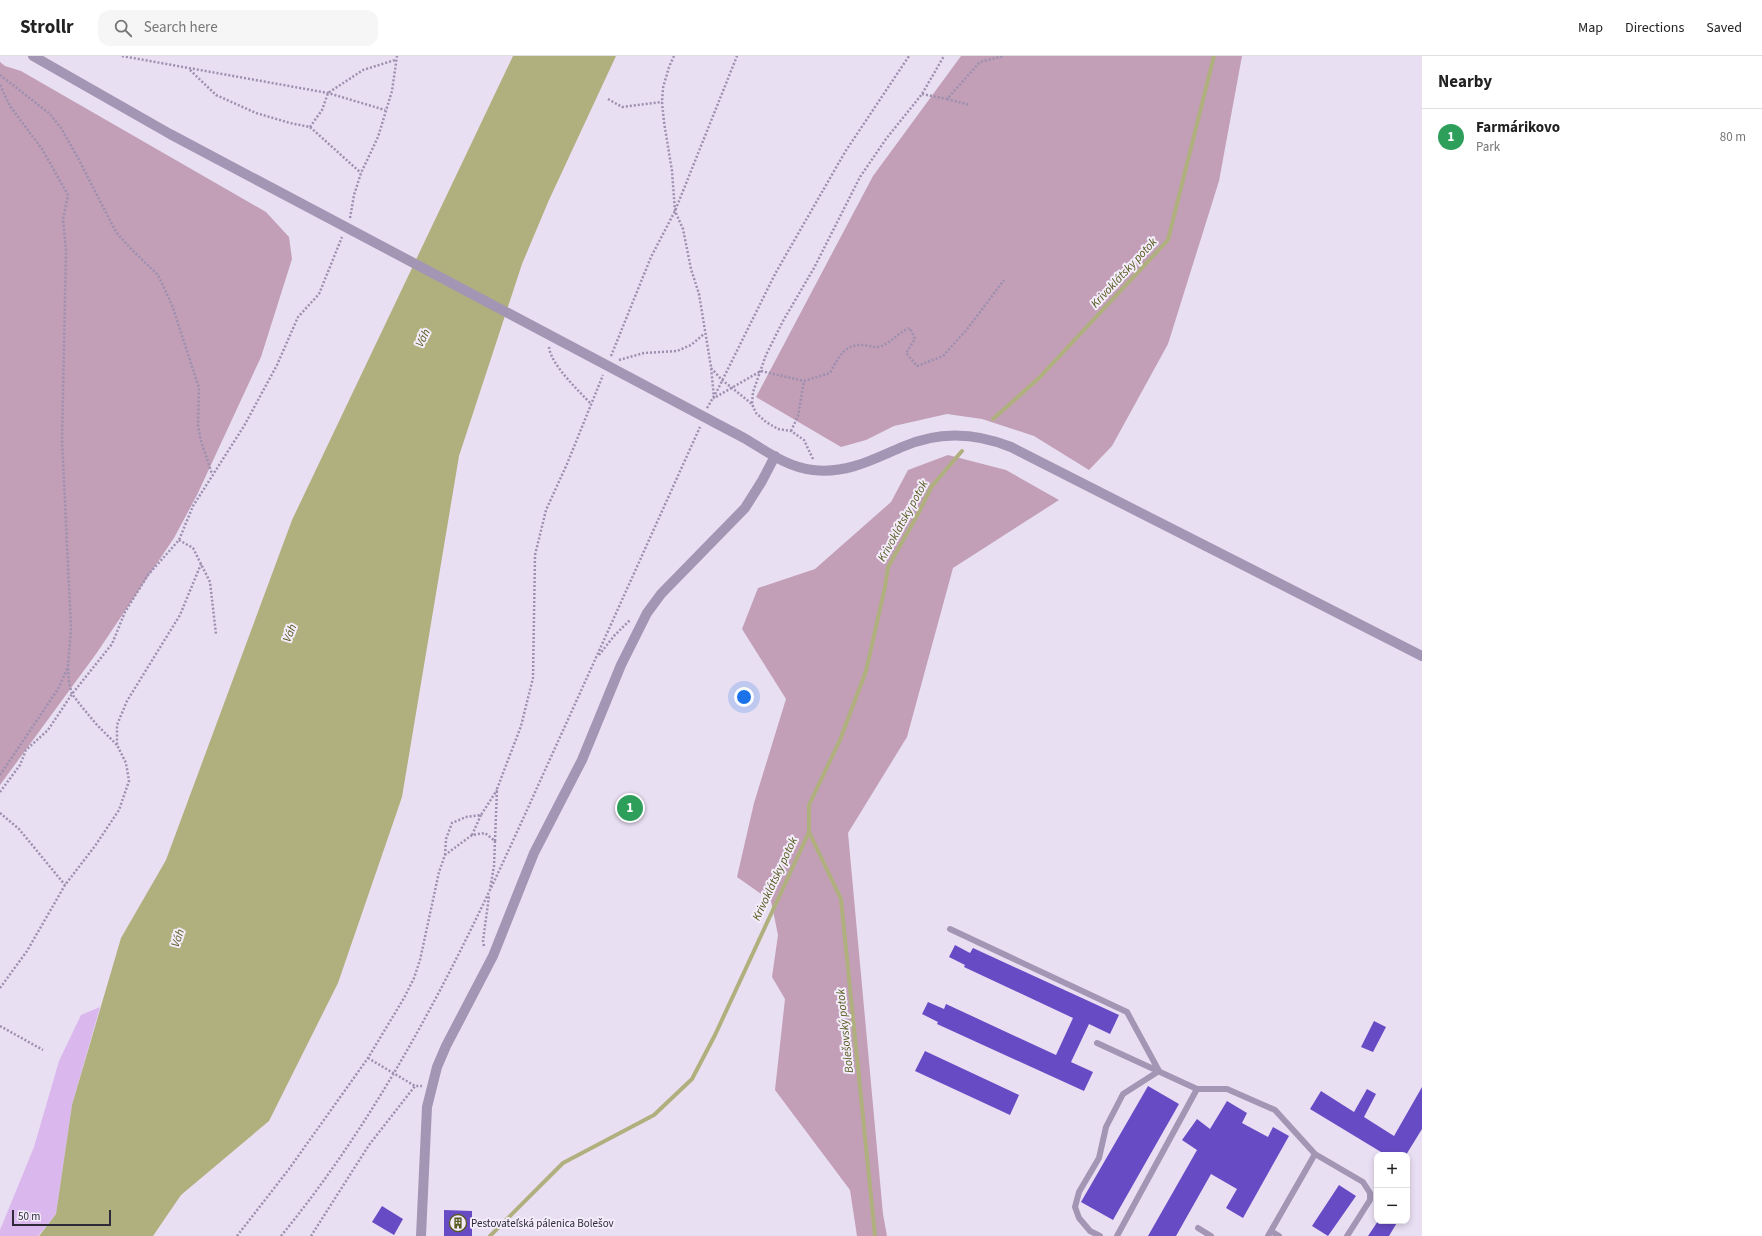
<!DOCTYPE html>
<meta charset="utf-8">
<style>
:root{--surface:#fff;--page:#f6f6f6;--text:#222;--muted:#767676;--line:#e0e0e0;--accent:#585b20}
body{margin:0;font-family:"Source Sans 3",sans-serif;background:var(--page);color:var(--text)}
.controls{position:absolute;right:12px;bottom:12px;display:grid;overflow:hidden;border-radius:8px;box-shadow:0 2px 6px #0003}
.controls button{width:36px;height:36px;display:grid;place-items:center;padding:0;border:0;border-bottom:1px solid var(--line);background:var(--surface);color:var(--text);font:20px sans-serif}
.scale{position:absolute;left:12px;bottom:10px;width:99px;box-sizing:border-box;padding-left:4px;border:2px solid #2f2a39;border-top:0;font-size:11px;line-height:14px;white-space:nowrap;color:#2f2a39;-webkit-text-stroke:3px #f3ecfa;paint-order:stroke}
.you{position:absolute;left:744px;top:641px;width:14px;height:14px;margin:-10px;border:3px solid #fff;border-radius:50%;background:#1a73e8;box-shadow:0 0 0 6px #1a73e833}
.badge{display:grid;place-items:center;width:26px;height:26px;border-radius:50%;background:var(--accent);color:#fff;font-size:13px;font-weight:700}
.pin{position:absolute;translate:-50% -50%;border:2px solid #fff;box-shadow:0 1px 4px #0006}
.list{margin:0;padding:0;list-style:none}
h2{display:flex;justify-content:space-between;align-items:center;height:52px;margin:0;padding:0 16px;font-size:17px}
h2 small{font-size:13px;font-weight:400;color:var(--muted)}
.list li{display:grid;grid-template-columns:26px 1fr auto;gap:12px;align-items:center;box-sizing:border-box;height:56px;padding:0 16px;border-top:1px solid var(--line)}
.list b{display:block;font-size:15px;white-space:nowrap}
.list p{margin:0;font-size:13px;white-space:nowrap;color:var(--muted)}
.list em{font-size:13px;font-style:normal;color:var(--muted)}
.icon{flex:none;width:22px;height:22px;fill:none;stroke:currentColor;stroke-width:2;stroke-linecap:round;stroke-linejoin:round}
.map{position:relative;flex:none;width:1422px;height:1180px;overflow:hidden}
header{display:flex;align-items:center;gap:24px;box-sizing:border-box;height:56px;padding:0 20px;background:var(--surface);border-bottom:1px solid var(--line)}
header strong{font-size:19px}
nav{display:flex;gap:22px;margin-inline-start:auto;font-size:14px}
.search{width:280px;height:36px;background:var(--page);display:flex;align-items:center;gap:10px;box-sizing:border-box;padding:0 14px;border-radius:12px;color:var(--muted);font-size:15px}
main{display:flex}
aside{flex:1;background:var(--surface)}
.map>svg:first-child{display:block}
.green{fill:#c29fb7}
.sand{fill:#dab7ed}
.water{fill:#afb07e}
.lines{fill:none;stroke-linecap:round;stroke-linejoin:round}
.stream{stroke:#afb07e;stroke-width:4}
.building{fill:#674bc5}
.path{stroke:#9c8faf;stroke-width:2.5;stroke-dasharray:2 2;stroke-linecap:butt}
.service{stroke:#a396b4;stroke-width:6}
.minor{stroke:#a396b4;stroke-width:10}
.labels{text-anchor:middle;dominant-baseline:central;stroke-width:4;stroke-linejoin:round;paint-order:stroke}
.poi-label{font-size:11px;fill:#2f2a39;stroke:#f3ecfa;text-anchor:start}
.water-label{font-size:12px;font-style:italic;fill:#585b20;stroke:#f3ecfa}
</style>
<header>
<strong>Strollr</strong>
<div class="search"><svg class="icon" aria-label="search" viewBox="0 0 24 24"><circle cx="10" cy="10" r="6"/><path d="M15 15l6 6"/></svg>Search here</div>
<nav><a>Map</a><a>Directions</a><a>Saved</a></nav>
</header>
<main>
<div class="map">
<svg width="1422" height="1180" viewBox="0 0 1422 1180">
<rect width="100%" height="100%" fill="#e9dff3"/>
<path class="green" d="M 961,0 L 1242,0 L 1219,125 L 1168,288 L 1112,390 L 1089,414 L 1034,380 L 982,363 L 947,358 L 894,370 L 866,384 L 841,391 L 756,341 L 873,120 Z
M 0,6 L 5,10 L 21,15 L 266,156 L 289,181 L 292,203 L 261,301 L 197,439 L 174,482 L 96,598 L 0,729 Z
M 948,399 L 1006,414 L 1059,444 L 953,512 L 907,681 L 848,777 L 883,1158 L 887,1180 L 857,1180 L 850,1134 L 775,1034 L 785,943 L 772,921 L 778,879 L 771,845 L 737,821 L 754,747 L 786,643 L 742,573 L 758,532 L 815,513 L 891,446 L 908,414 Z"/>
<path class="sand" d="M 100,951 L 72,1049 L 56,1158 L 38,1180 L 0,1180 L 0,1174 L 34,1091 L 59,1005 L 81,959 Z"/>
<path class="water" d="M 513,0 L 616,0 L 549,144 L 522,208 L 459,400 L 402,741 L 338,927 L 269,1065 L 181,1139 L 153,1180 L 39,1180 L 56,1158 L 72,1049 L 121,882 L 166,804 L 292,464 Z"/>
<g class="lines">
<path class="stream" d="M 993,363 L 1039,322 L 1168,184 L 1214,0
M 809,776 L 841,843 L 875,1180
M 490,1180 L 563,1107 L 654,1059 L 692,1023 L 715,979 L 809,776 L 809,749 L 840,684 L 866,615 L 885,531 L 888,511 L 918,458 L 932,430 L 962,395"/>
</g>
<path class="building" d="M 955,889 L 970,897 L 973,892 L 1119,959 L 1110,978 L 1089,968 L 1071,1006 L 1093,1016 L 1084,1035 L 937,968 L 938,966 L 922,958 L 928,946 L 944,953 L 946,948 L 1056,999 L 1073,962 L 964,911 L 965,909 L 949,901 Z
M 1374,965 L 1386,971 L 1373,996 L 1361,991 Z
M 925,995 L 1019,1039 L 1010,1059 L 915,1015 Z
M 1148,1030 L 1179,1048 L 1113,1164 L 1081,1146 Z
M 1422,1031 L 1422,1073 L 1406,1099 L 1386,1099 L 1310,1053 L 1321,1035 L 1354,1056 L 1367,1033 L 1376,1038 L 1364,1061 L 1394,1080 Z
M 1227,1045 L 1247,1057 L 1242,1067 L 1268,1081 L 1273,1071 L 1289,1080 L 1243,1162 L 1226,1152 L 1237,1133 L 1211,1118 L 1176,1180 L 1148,1180 L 1197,1094 L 1182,1084 L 1197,1063 L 1210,1073 Z
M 1339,1129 L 1356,1140 L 1328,1180 L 1312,1170 Z
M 382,1150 L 403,1163 L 394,1179 L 372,1166 Z
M 444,1154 L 472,1155 L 472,1180 L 444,1180 Z
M 1378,1165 L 1398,1165 L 1389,1180 L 1368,1180 Z"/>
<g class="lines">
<path class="path" d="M 122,0 L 328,37 L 385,54
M 674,0 L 669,11 L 663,32 L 662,46 L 664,66 L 672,115 L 675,155 L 683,173 L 691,213 L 699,238 L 711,311 L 714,342 L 761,315 L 804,325 L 830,317 C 838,302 844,288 863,289 C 868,289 874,292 878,291 C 891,288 898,276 910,272 L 915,283 L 906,297 L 917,310 L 943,300 L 968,272 L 1004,224
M 190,14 L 216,39 L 256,57 L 290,67 L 310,71 L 361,117
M 0,19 L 50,58 L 61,72 L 78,102 L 116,176 L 132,194 L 158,219 L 172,249 L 199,332 L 198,369 L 201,385 L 212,418
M 0,29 L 10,50 L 42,93 L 68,139 L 63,163 L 66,194 L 62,384 L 71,572 L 68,611 L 69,627 L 72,638 L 82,651 L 97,669 L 117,689
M 922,38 L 947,43 L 980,6 L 1004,0
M 608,43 L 622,51 L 662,46
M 947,43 L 970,49
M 310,71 L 322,54 L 328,37 L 363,14 L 395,4
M 350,162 L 354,139 L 361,117 L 378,81 L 392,35 L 397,0
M 549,291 C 551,309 579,335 591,348
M 611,300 L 651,201 L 675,155 L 737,0
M 619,304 L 644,297 L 677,295 L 691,289 L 704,278
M 711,312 L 722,324 L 752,348
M 707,352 L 717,335 L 775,218 L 845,96 L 909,0
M 791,375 L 798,360 L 804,325
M 813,403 L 804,384 L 791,375 L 778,373 L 766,366 L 756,357 L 752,348 L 753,336 L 766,299 L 783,265 L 814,212 L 860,121 L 886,83 L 922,38 L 944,0
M 179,484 L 193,492 L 210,526 L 216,578
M 599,599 L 614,580 L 630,564
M 0,719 L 58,633 L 68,611
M 0,736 L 20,709 L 26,694 L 48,674 L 72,638 L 112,588 L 125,556 L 148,519 L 179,484 L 193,450 L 244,370 L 277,309 L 298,261 L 319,238 L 342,181
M 0,757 L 19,773 L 65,829
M 472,779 L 481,759
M 495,785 L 497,733 L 521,670 L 533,622 L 535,499 L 546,454 L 567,408 L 603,319
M 445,799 L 446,783 L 452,767 L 466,761 L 481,759 L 497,734
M 484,890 L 483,885 L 489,840
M 0,932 L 27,895 L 65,829 L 95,790 L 119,754 L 129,725 L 126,707 L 117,689 L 117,669 L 127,645 L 180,559 L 201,508
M 0,970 L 43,994
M 368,1002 L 415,1030 L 422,1030
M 237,1180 L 289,1113 L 368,1002 L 404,942 L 414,922 L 420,904 L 439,816 L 445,799 L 472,779 L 485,777 L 495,785 L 494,810 L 490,833
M 281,1180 C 395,1041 472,877 545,714 C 597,600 648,486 700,371
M 311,1180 L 369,1089 L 415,1030"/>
<path class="service" d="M 950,873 L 1127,956 L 1159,1015 L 1123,1038 L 1106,1071 L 1099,1102 L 1079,1136 L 1075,1151 L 1079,1162 L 1090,1175 L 1100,1180
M 1097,987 L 1197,1033 L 1227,1033 L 1275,1054 L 1315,1098 L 1363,1126 L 1370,1137 L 1370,1144 L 1347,1180
M 1198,1172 L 1211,1180
M 1271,1175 L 1279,1180
M 1117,1180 L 1197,1033
M 1268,1180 L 1315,1098"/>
<path class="minor" d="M 33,0 L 170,78 L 710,364 C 721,370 733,376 744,382 C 766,395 787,411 813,414 C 846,418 872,404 902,391 C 938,375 974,376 1011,391 L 1422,600
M 421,1180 L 427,1051 L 437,1011 L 446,990 L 493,900 L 534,797 L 582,704 L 621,609 L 647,557 L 661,538 L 745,452 L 762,425 L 775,400"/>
</g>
<defs>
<g id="building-ring" transform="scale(0.9)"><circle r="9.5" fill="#f3ecfa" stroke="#585b20" stroke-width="1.5"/><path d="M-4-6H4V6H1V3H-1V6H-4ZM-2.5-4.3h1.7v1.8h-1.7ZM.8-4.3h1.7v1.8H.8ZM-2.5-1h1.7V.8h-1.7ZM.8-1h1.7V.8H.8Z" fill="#585b20"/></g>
</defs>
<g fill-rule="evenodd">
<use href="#building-ring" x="458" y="1167"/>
</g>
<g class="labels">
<g class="poi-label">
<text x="471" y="1167">Pestovateľská pálenica Bolešov</text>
</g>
<g class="water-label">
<text transform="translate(1124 217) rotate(-47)">Krivoklátsky potok</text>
<text transform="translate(423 282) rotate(-63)">Váh</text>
<text transform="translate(903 465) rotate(-61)">Krivoklátsky potok</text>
<text transform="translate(290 577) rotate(-68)">Váh</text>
<text transform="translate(775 823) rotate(-65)">Krivoklátsky potok</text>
<text transform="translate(178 882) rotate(-71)">Váh</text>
<text transform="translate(845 975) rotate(-96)">Bolešovský potok</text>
</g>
</g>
</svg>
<div class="controls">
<button>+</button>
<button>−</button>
</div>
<div class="scale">50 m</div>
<div class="you"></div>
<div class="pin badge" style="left:630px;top:752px;background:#2e9e5b">1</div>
</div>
<aside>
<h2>Nearby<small></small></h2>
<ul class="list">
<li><span class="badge" style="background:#2e9e5b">1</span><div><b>Farmárikovo</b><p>Park</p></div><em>80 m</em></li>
</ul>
</aside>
</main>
